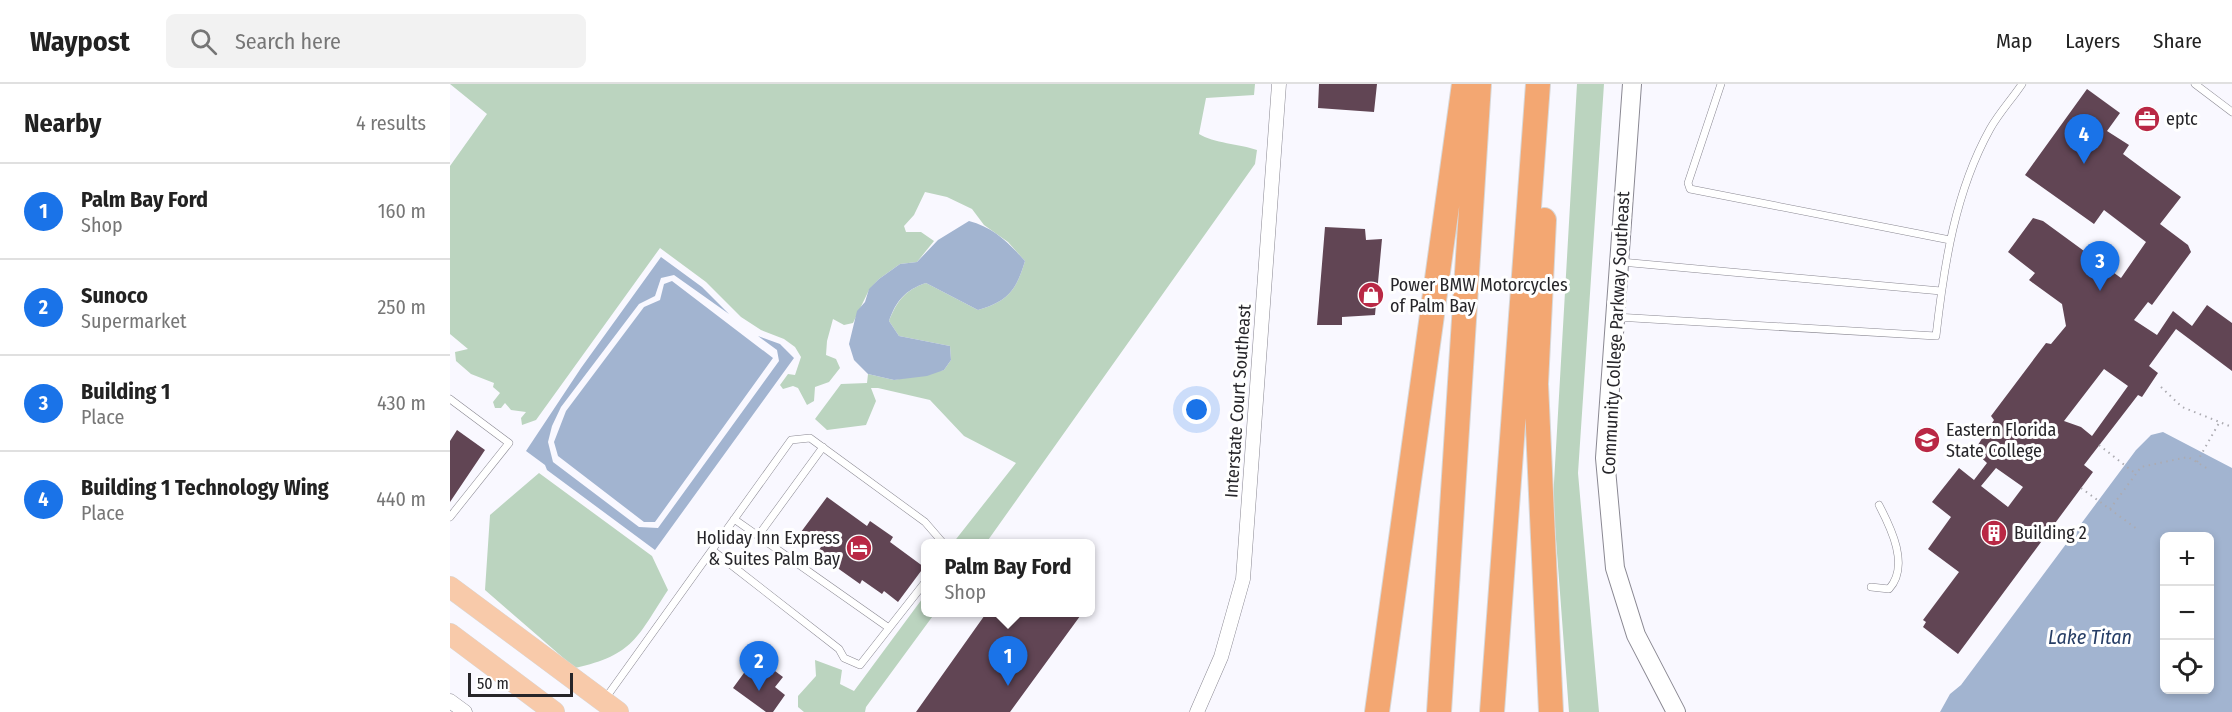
<!DOCTYPE html>
<meta charset="utf-8">
<style>
:root{--surface:#fff;--page:#f2f2f2;--text:#222;--muted:#767676;--line:#e0e0e0;--accent:#1a73e8}
body{margin:0;font-family:"Fira Sans Condensed",sans-serif;background:var(--page);color:var(--text)}
.controls{position:absolute;right:18px;bottom:18px;display:grid;overflow:hidden;border-radius:9px;box-shadow:0 3px 9px #0003}
.controls button{width:54px;height:54px;display:grid;place-items:center;padding:0;border:0;border-bottom:2px solid var(--line);background:var(--surface);color:var(--text);font:30px sans-serif}
.scale{position:absolute;left:18px;bottom:15px;width:105px;box-sizing:border-box;padding-left:6px;border:3px solid #262529;border-top:0;font-size:16px;line-height:21px;white-space:nowrap;color:#262529;-webkit-text-stroke:4px #fff;paint-order:stroke}
.you{position:absolute;left:747px;top:326px;width:21px;height:21px;margin:-15px;border:4px solid #fff;border-radius:50%;background:#1a73e8;box-shadow:0 0 0 9px #1a73e833}
.badge{display:grid;place-items:center;width:39px;height:39px;border-radius:50%;background:var(--accent);color:#fff;font-size:20px;font-weight:700}
.pin{position:absolute;translate:-50% -50px;filter:drop-shadow(0 2px 3px #0008)}
.pin::after{content:'';position:absolute;top:32px;width:21px;height:18px;background:inherit;clip-path:polygon(0 0,100% 0,50% 100%)}
.popup{position:absolute;left:471px;top:455px;width:174px;height:78px;box-sizing:border-box;display:grid;place-content:center;border-radius:9px;background:var(--surface);filter:drop-shadow(0 2px 4px #0005);font-size:20px;white-space:nowrap;color:var(--muted)}
.popup b{font-size:22px;color:var(--text)}
.popup::after{content:'';position:absolute;left:50%;top:100%;margin-left:-12px;border:12px solid transparent;border-top-color:var(--surface)}
.list{margin:0;padding:0;list-style:none}
h2{display:flex;justify-content:space-between;align-items:center;height:78px;margin:0;padding:0 24px;font-size:26px}
h2 small{font-size:20px;font-weight:400;color:var(--muted)}
.list li{display:grid;grid-template-columns:39px 1fr auto;gap:18px;align-items:center;box-sizing:border-box;height:96px;padding:0 24px;border-top:2px solid var(--line)}
.list b{display:block;font-size:22px;white-space:nowrap}
.list p{margin:0;font-size:20px;white-space:nowrap;color:var(--muted)}
.list em{font-size:20px;font-style:normal;color:var(--muted)}
.icon{flex:none;width:33px;height:33px;fill:none;stroke:currentColor;stroke-width:2;stroke-linecap:round;stroke-linejoin:round}
.map{position:relative;flex:none;width:1782px;height:628px;overflow:hidden}
header{display:flex;align-items:center;gap:36px;box-sizing:border-box;height:84px;padding:0 30px;background:var(--surface);border-bottom:2px solid var(--line)}
header strong{font-size:28px}
nav{display:flex;gap:33px;margin-inline-start:auto;font-size:21px}
.search{width:420px;height:54px;background:var(--page);display:flex;align-items:center;gap:15px;box-sizing:border-box;padding:0 21px;border-radius:9px;color:var(--muted);font-size:22px}
main{display:flex}
aside{flex:1;background:var(--surface)}
.map>svg:first-child{display:block}
.green{fill:#bbd4bf}
.water{fill:#a2b4d0;fill-rule:evenodd}
.building{fill:#614554;fill-rule:evenodd}
.lines{fill:none;stroke-linecap:round;stroke-linejoin:round}
.lane-casing{stroke:#8a8892;stroke-width:8}
.street-casing{stroke:#8a8892;stroke-width:15}
.secondary-casing{stroke:#8a8892;stroke-width:20}
.primary-casing{stroke:#d8d8d8;stroke-width:22}
.highway-casing{stroke:#d8d8d8;stroke-width:26}
.path{stroke:#acabb1;stroke-width:2;stroke-dasharray:1.5 4.5;stroke-linecap:butt}
.lane{stroke:#fff;stroke-width:7}
.street{stroke:#fff;stroke-width:14}
.secondary{stroke:#fff;stroke-width:18}
.primary{stroke:#f8caaa;stroke-width:21}
.highway{stroke:#f3a772;stroke-width:24}
.labels{text-anchor:middle;dominant-baseline:central;stroke-width:6;stroke-linejoin:round;paint-order:stroke}
.poi-label{font-size:18px;fill:#262529;stroke:#fff;text-anchor:start}
.street-label{font-size:18px;fill:#262529;stroke:#fff}
.water-label{font-size:20px;font-style:italic;fill:#273e66;stroke:#fff}
</style>
<header>
<strong>Waypost</strong>
<div class="search"><svg class="icon" aria-label="search" viewBox="0 0 24 24"><circle cx="10" cy="10" r="6"/><path d="M15 15l6 6"/></svg>Search here</div>
<nav><a>Map</a><a>Layers</a><a>Share</a></nav>
</header>
<main>
<aside>
<h2>Nearby<small>4 results</small></h2>
<ul class="list">
<li><span class="badge">1</span><div><b>Palm Bay Ford</b><p>Shop</p></div><em>160 m</em></li>
<li><span class="badge">2</span><div><b>Sunoco</b><p>Supermarket</p></div><em>250 m</em></li>
<li><span class="badge">3</span><div><b>Building 1</b><p>Place</p></div><em>430 m</em></li>
<li><span class="badge">4</span><div><b>Building 1 Technology Wing</b><p>Place</p></div><em>440 m</em></li>
</ul>
</aside>
<div class="map">
<svg width="1782" height="628" viewBox="0 0 1782 628">
<rect width="100%" height="100%" fill="#f9f8ff"/>
<path class="green" d="M 0,0 L 805,0 L 804,11 L 756,14 L 749,50 C 763,59 790,60 807,66 L 805,80 L 536,459 L 503,459 L 566,379 L 514,352 L 480,316 L 428,304 L 421,304 L 426,317 L 416,341 L 377,346 L 365,335 L 391,300 L 417,299 L 418,290 L 444,296 L 494,286 L 501,276 L 500,262 L 449,252 L 439,237 C 447,217 455,206 476,199 L 528,226 C 558,217 566,207 575,177 L 558,158 L 534,141 L 522,125 L 497,113 L 475,108 L 464,131 L 454,142 L 456,148 L 471,148 L 484,157 L 467,178 L 450,180 L 429,195 L 419,206 L 403,239 L 394,241 L 383,235 L 377,257 L 376,271 L 386,275 L 390,284 L 379,298 L 365,303 L 364,317 L 357,321 L 348,304 L 343,302 L 333,305 L 330,301 L 338,290 L 345,291 L 351,273 L 345,263 L 334,255 L 311,246 L 291,233 L 256,198 L 210,164 L 86,336 L 72,341 L 71,334 L 76,328 L 61,326 L 55,319 L 51,324 L 45,324 L 43,318 L 50,309 L 43,303 L 44,299 L 21,290 L 6,277 L 5,268 L 18,265 L 0,250 L 0,82 L 37,30 Z
M 1127,0 L 1154,0 L 1128,389 L 1149,628 L 1119,628 L 1103,416 Z
M 89,389 L 202,472 L 218,506 C 187,553 184,571 125,584 L 35,506 L 40,431 Z
M 475,511 L 476,528 L 485,529 L 416,623 L 415,628 L 354,628 L 348,623 L 348,612 L 366,592 L 365,576 L 392,586 L 390,600 L 404,607 Z"/>
<path class="water" d="M 519,137 C 543,143 559,159 575,177 C 566,207 558,217 528,226 L 476,199 C 455,206 446,217 439,237 L 449,252 L 500,262 L 501,276 L 494,286 L 477,292 L 444,296 L 418,290 L 404,276 L 399,260 L 407,227 L 415,218 L 419,205 L 429,195 L 450,180 L 467,178 L 488,156 Z
M 211,173 L 252,203 L 279,230 L 224,191 L 211,194 L 205,212 L 189,220 L 111,323 L 102,342 L 98,358 L 103,378 L 189,443 L 208,444 L 329,277 L 327,266 L 308,252 L 330,260 L 344,274 L 205,466 L 97,386 L 95,381 L 76,367 L 131,284 Z
M 222,197 L 323,274 L 205,438 L 194,438 L 108,372 L 104,358 L 116,327 L 194,223 L 210,216 L 214,200 Z
M 1713,348 L 1782,384 L 1782,628 L 1490,628 L 1500,610 L 1511,601 L 1686,366 L 1701,351 ZM 1760,452 L 1760,606 L 1714,606 L 1714,452 Z"/>
<path class="building" d="M 869,0 L 927,0 L 924,28 L 868,24 Z
M 1637,5 L 1670,29 L 1657,47 L 1679,61 L 1673,70 L 1731,113 L 1710,140 L 1738,161 L 1741,168 L 1702,221 L 1698,218 L 1684,236 L 1707,251 L 1723,227 L 1742,242 L 1757,221 L 1782,239 L 1782,287 L 1726,245 L 1699,282 L 1708,289 L 1692,313 L 1688,311 L 1634,381 L 1643,388 L 1508,570 L 1473,543 L 1476,538 L 1473,536 L 1509,488 L 1478,465 L 1501,433 L 1482,418 L 1509,384 L 1524,396 L 1537,379 L 1524,367 L 1544,336 L 1541,332 L 1596,259 L 1601,260 L 1616,242 L 1612,220 L 1579,196 L 1585,189 L 1558,168 L 1583,134 L 1593,137 L 1671,194 L 1696,158 L 1654,126 L 1644,140 L 1575,91 ZM 1654,285 L 1678,302 L 1642,352 L 1631,343 L 1614,337 ZM 1546,384 L 1573,403 L 1558,423 L 1531,402 Z
M 875,143 L 915,145 L 916,156 L 932,155 L 925,231 L 892,233 L 892,241 L 867,241 Z
M 7,346 L 35,366 L 0,418 L 0,357 Z
M 377,413 L 417,442 L 420,437 L 443,453 L 440,458 L 474,483 L 448,518 L 434,507 L 432,510 L 412,496 L 410,500 L 386,483 L 388,480 L 369,466 L 371,463 L 351,448 Z
M 537,528 L 633,528 L 560,628 L 466,628 Z
M 299,582 L 314,593 L 321,584 L 333,593 L 325,603 L 335,611 L 323,628 L 316,628 L 283,604 Z"/>
<g class="lines">
<g class="lane-casing">
<path id="lane" d="M 1271,0 L 1238,99 L 1240,105 L 1500,156
M 1745,0 L 1782,28
M 1171,178 L 1491,207
M 1166,233 L 1486,252 C 1494,181 1505,108 1540,45 C 1549,29 1562,15 1572,0
M 0,315 L 59,359 L 0,433
M 284,435 L 439,544
M 308,452 L 373,363
M 262,466 L 389,565 L 394,574 L 410,581 L 476,497
M 1421,503 L 1439,505 C 1460,482 1441,444 1429,421
M 155,615 L 341,356 L 360,354 L 475,438 L 494,460"/>
</g>
<g class="street-casing">
<path id="street" d="M 0,617 L 15,628
M 747,628 L 771,573 L 793,495 L 829,0"/>
</g>
<g class="secondary-casing">
<path id="secondary" d="M 1182,0 L 1155,374 L 1165,484 L 1186,551 L 1226,628"/>
</g>
<g class="primary-casing">
<path id="primary" d="M 0,503 L 168,628
M 0,550 L 104,628"/>
</g>
<g class="highway-casing">
<path id="highway" d="M 1094,136 L 1086,300 L 1101,628
M 927,628 L 1014,0
M 989,628 L 1029,0
M 1042,628 L 1088,0"/>
</g>
<path class="path" d="M 1711,303 L 1732,323 L 1782,343
M 1649,361 L 1686,390
M 1747,378 L 1769,339
M 1631,404 L 1687,445
M 1660,425 L 1691,383 L 1738,373 L 1760,386"/>
<use href="#lane" class="lane"/>
<use href="#street" class="street"/>
<use href="#secondary" class="secondary"/>
<use href="#primary" class="primary"/>
<use href="#highway" class="highway"/>
</g>
<defs>
<g id="office-disc" transform="scale(1.35)"><circle r="9.5" fill="#b92845" stroke="#fff"/><path d="M-6-3h4V-5.5h4V-3h4V5H-6ZM-1-4.5V-3h2v-1.5ZM-6 0V1H6V0Z" fill="#fff"/></g>
<g id="shop-disc" transform="scale(1.35)"><circle r="9.5" fill="#b92845" stroke="#fff"/><path d="M-5-2.5h2.3a2.7 3.5 0 0 1 5.4 0H5L5.5 6h-11ZM-1.5-2.5h3a1.5 2.3 0 0 0-3 0Z" fill="#fff"/></g>
<g id="university-disc" transform="scale(1.35)"><circle r="9.5" fill="#b92845" stroke="#fff"/><path d="M0-5L7-2L0 1L-7-2ZM-4 1L0 2.5L4 1V4Q0 6-4 4Z" fill="#fff"/></g>
<g id="building-disc" transform="scale(1.35)"><circle r="9.5" fill="#b92845" stroke="#fff"/><path d="M-4-6H4V6H1V3H-1V6H-4ZM-2.5-4.3h1.7v1.8h-1.7ZM.8-4.3h1.7v1.8H.8ZM-2.5-1h1.7V.8h-1.7ZM.8-1h1.7V.8H.8Z" fill="#fff"/></g>
<g id="hotel-disc" transform="scale(1.35)"><circle r="9.5" fill="#b92845" stroke="#fff"/><path d="M-6-4.5h1.5V1H6V5H4.5V3h-9V5H-6ZM-4 0a1.8 1.8 0 1 1 3.6 0ZM.5 0V-2.5h3Q6-2.5 6 0Z" fill="#fff"/></g>
</defs>
<g fill-rule="evenodd">
<use href="#office-disc" x="1697" y="35"/>
<use href="#shop-disc" x="921" y="211"/>
<use href="#university-disc" x="1477" y="356"/>
<use href="#building-disc" x="1544" y="449"/>
<use href="#hotel-disc" x="409" y="464"/>
</g>
<g class="labels">
<g class="poi-label">
<text x="1716" y="35">eptc</text>
<text x="940" y="201">Power BMW Motorcycles<tspan x="940" dy="21">of Palm Bay</tspan></text>
<text x="1496" y="346">Eastern Florida<tspan x="1496" dy="21">State College</tspan></text>
<text x="1564" y="449">Building 2</text>
<text x="390" y="454" text-anchor="end">Holiday Inn Express<tspan x="390" dy="21">&amp; Suites Palm Bay</tspan></text>
</g>
<g class="street-label">
<text transform="translate(1166 249) rotate(-87)">Community College Parkway Southeast</text>
<text transform="translate(788 317) rotate(-86)">Interstate Court Southeast</text>
</g>
<g class="water-label">
<text x="1640" y="553">Lake Titan</text>
</g>
</g>
</svg>
<div class="controls">
<button>+</button>
<button>−</button>
<button><svg class="icon" aria-label="locate" viewBox="0 0 24 24"><circle cx="12" cy="12" r="6"/><path d="M12 2v4M12 18v4M2 12h4M18 12h4"/></svg></button>
</div>
<div class="scale">50 m</div>
<div class="you"></div>
<div class="pin badge" style="left:558px;top:602px">1</div>
<div class="popup"><b>Palm Bay Ford</b>Shop</div>
<div class="pin badge" style="left:309px;top:607px">2</div>
<div class="pin badge" style="left:1650px;top:207px">3</div>
<div class="pin badge" style="left:1634px;top:80px">4</div>
</div>
</main>
